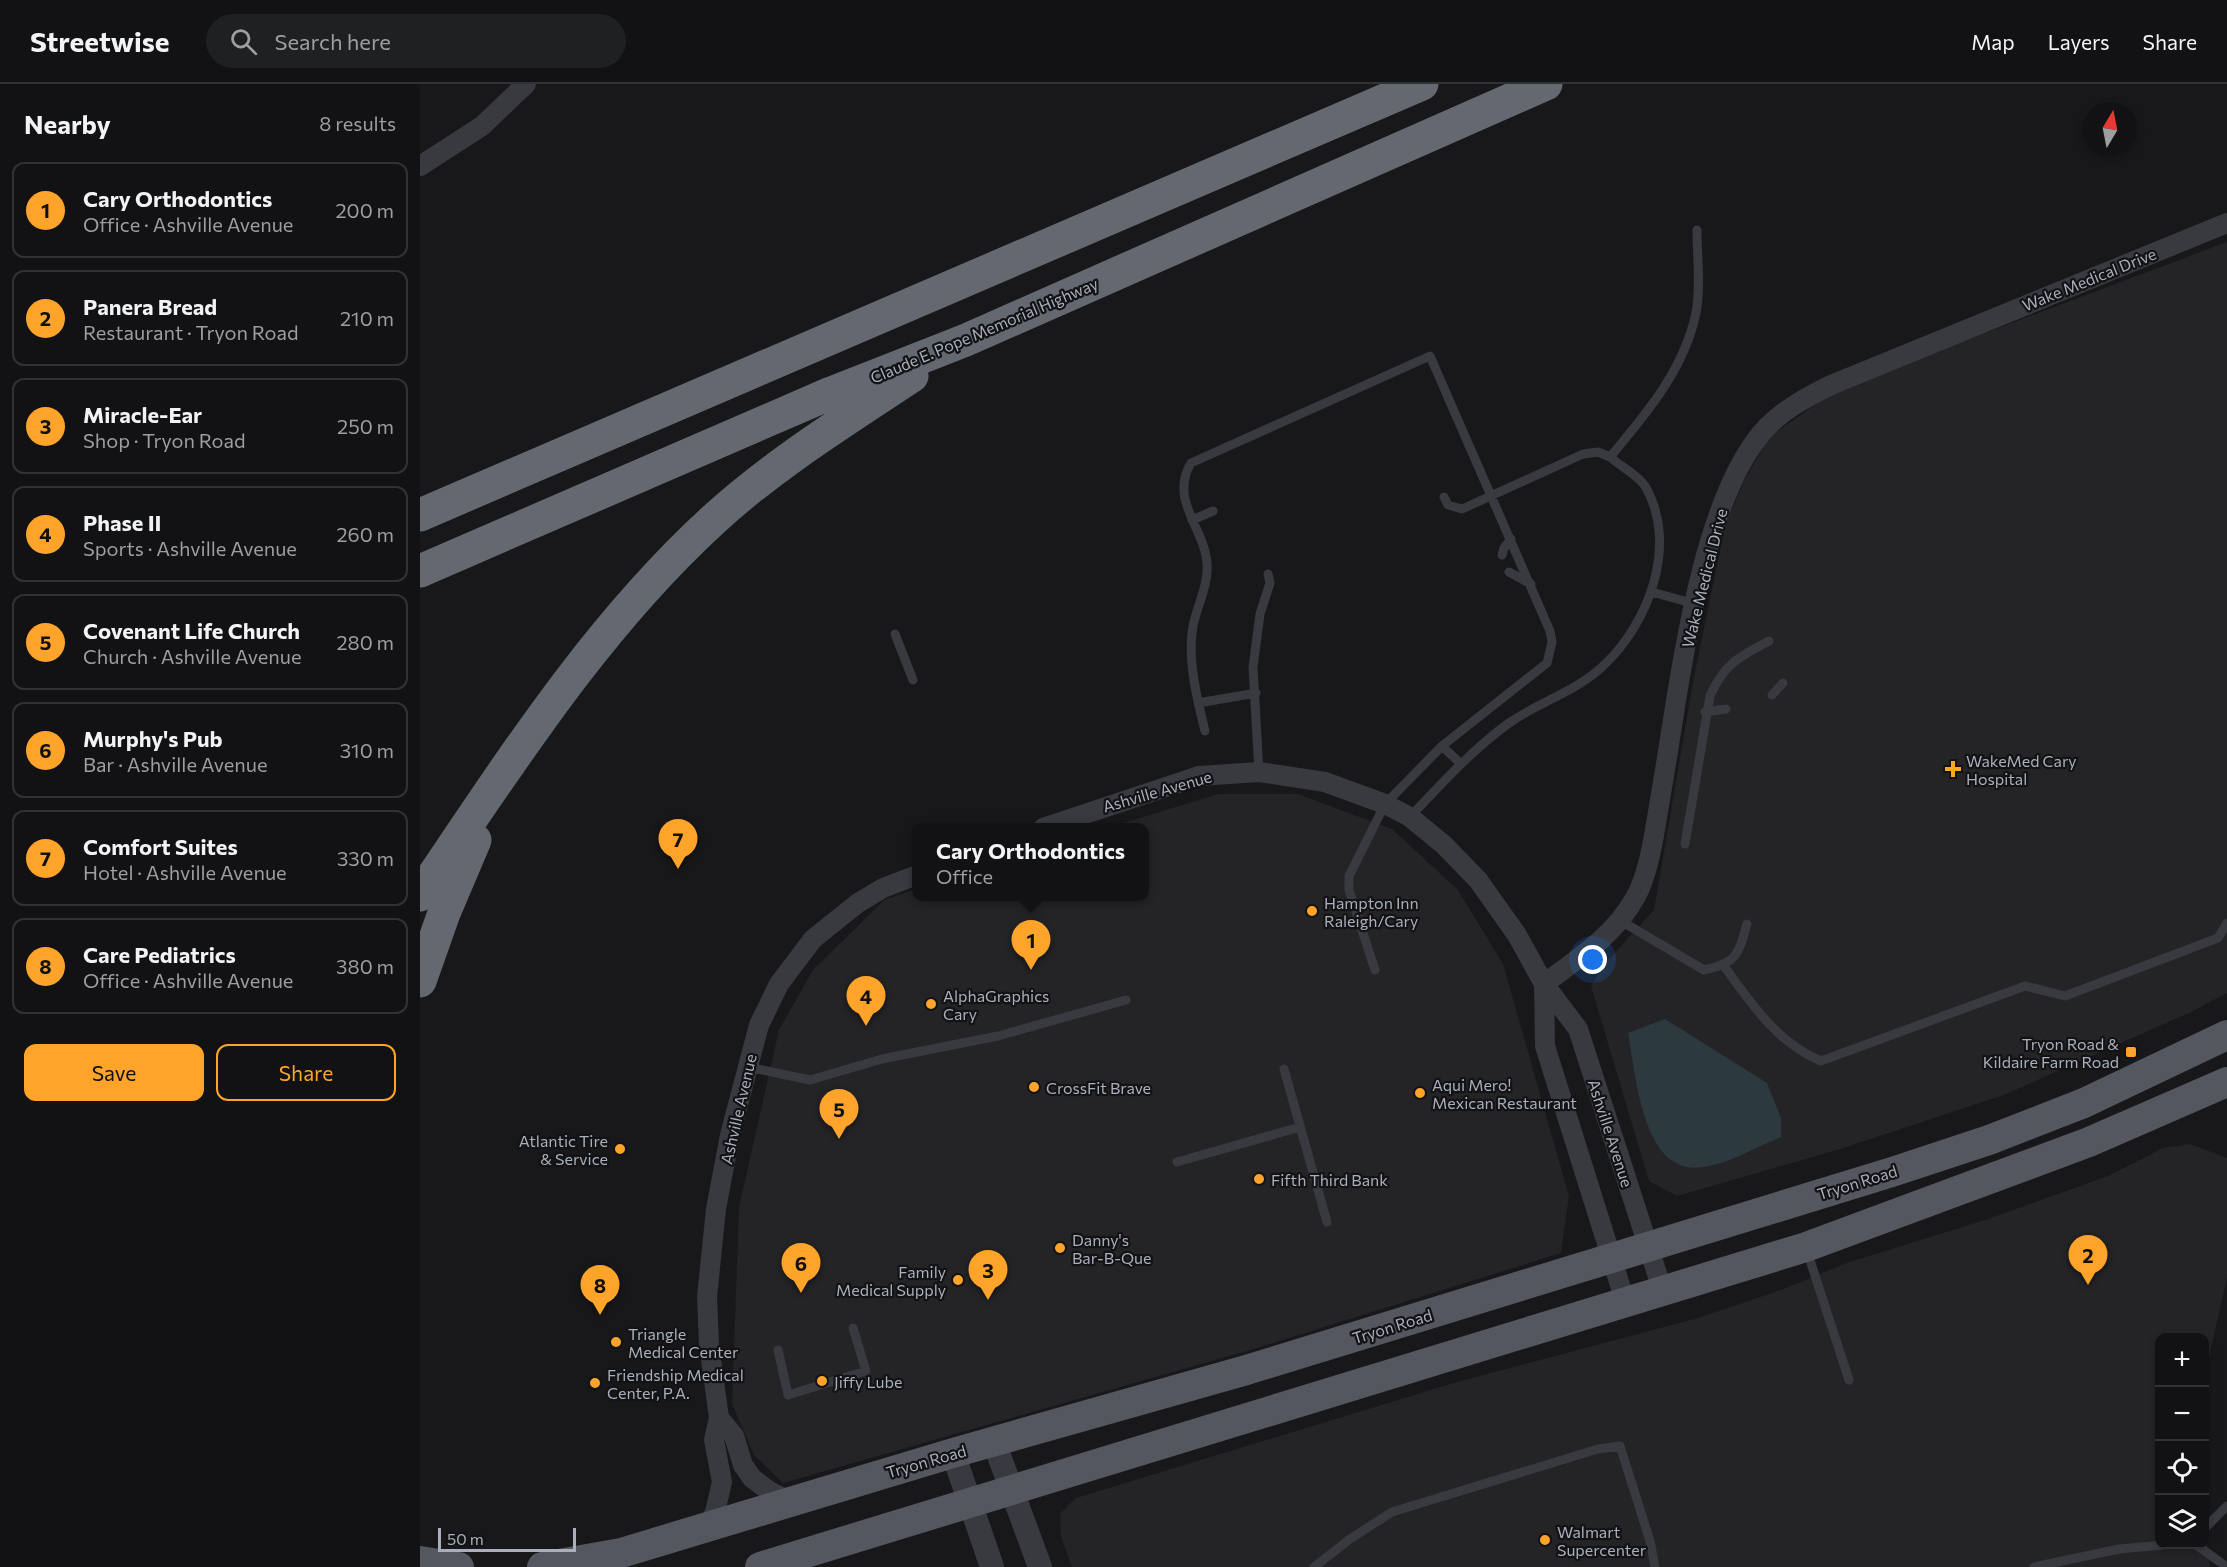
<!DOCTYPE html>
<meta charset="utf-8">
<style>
:root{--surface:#121214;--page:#1f2022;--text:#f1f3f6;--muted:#9c9ea0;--line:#313234;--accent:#ffa42b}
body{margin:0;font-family:Commissioner,sans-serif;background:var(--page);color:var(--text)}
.controls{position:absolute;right:18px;bottom:18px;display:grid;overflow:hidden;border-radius:12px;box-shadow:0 3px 9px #0003}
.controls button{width:54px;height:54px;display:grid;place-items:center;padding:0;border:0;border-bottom:2px solid var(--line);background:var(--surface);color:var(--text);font:30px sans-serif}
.compass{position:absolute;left:1663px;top:18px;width:54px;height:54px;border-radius:50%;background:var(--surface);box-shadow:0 3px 9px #0003;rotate:10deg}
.scale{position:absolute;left:18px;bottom:15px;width:138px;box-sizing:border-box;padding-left:6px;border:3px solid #a9b0bb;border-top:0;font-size:16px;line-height:21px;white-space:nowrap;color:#a9b0bb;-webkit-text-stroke:4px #131315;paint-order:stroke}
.you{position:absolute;left:1173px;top:876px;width:21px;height:21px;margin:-15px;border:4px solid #fff;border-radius:50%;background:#1a73e8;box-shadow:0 0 0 9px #1a73e833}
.badge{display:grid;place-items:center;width:39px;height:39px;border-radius:50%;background:var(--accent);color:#111;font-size:20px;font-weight:700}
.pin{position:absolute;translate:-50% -50px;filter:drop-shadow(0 2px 3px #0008)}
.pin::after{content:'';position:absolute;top:32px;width:21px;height:18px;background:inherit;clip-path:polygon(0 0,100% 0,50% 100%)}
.popup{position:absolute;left:492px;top:739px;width:237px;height:78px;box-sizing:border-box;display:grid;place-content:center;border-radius:12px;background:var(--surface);filter:drop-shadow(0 2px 4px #0005);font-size:20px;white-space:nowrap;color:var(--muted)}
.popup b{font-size:22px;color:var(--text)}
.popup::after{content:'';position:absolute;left:50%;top:100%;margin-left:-12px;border:12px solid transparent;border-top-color:var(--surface)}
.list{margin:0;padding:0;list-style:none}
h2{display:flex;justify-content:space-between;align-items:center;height:78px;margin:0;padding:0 24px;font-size:26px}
h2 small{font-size:20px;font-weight:400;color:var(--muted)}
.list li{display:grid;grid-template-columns:39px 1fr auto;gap:18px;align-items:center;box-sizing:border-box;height:96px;margin:0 12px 12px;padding:0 12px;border:2px solid var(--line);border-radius:12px}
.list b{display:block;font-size:22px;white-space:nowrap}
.list p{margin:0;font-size:20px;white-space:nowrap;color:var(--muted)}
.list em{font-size:20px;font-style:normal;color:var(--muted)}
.actions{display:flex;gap:12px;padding:18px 24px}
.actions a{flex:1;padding:14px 0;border:2px solid var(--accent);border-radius:12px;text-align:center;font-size:21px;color:var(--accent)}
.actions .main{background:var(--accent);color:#111}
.icon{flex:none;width:33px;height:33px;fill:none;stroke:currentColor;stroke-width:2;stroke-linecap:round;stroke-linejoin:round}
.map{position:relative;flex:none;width:1807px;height:1483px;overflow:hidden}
header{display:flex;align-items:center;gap:36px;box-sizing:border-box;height:84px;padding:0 30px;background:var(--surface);border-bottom:2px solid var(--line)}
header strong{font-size:28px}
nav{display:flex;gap:33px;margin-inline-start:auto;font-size:21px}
.search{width:420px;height:54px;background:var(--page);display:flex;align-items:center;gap:15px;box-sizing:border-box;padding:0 21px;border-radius:33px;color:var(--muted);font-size:22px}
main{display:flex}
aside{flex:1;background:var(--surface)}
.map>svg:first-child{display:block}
.built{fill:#242427}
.water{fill:#2c393f}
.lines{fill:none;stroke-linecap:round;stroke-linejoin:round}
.service{stroke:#383a3f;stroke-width:9}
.minor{stroke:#383a3f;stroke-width:20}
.tertiary{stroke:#383a3f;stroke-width:24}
.primary{stroke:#54575f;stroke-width:30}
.motorway{stroke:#646971;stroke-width:33}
.poi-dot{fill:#ffa42b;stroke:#131315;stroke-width:2}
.labels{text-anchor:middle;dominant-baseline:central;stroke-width:4.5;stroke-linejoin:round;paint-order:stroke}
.street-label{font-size:16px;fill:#a9b0bb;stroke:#131315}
.poi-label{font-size:16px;fill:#a9b0bb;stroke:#131315;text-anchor:start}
</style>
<header>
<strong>Streetwise</strong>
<div class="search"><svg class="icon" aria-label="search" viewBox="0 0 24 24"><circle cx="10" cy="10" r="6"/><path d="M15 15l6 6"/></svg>Search here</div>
<nav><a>Map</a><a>Layers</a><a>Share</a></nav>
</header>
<main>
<aside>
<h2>Nearby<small>8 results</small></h2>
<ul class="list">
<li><span class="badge">1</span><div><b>Cary Orthodontics</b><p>Office · Ashville Avenue</p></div><em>200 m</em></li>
<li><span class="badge">2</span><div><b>Panera Bread</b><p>Restaurant · Tryon Road</p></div><em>210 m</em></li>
<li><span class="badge">3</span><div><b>Miracle-Ear</b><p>Shop · Tryon Road</p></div><em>250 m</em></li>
<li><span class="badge">4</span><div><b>Phase II</b><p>Sports · Ashville Avenue</p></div><em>260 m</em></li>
<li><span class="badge">5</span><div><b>Covenant Life Church</b><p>Church · Ashville Avenue</p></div><em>280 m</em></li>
<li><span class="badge">6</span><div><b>Murphy's Pub</b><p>Bar · Ashville Avenue</p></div><em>310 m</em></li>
<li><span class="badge">7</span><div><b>Comfort Suites</b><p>Hotel · Ashville Avenue</p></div><em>330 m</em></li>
<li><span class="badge">8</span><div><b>Care Pediatrics</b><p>Office · Ashville Avenue</p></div><em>380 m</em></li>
</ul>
<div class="actions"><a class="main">Save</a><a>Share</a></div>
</aside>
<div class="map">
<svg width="1807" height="1483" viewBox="0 0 1807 1483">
<rect width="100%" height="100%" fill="#18181a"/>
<path class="built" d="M 1807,158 L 1807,909 L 1771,928 L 1584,1011 L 1417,1066 L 1257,1112 L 1229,1097 L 1171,902 L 1188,876 L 1234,826 L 1273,598 L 1305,442 L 1324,397 L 1349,353 L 1419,304 Z
M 798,710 L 878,710 L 972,745 L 1038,806 L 1083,880 L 1149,1112 L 1141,1169 L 837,1264 L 363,1399 L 334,1371 L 312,1320 L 319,1123 L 359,946 L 393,886 L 464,816 L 497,805 L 497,812 L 725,812 L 725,744 L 691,743 Z
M 1770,1060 L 1807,1074 L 1807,1194 L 1785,1291 L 1784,1254 L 1740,1254 L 1740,1460 L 1784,1460 L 1785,1446 L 1790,1483 L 652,1483 L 641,1452 L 640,1430 L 656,1414 L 1037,1298 L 1278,1234 L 1361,1206 L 1427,1179 L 1568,1135 L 1688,1092 L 1743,1064 Z"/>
<path class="water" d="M 1245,935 L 1347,999 L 1361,1034 L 1361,1053 C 1336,1063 1310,1079 1284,1083 C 1222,1094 1216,990 1208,949 Z"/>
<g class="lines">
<path class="service" d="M 1024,413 L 1028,421 L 1042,425 L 1163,370 L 1178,368 L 1190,373
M 772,436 L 793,427
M 1082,471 L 1084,464 L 1091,455
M 1089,488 L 1111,500
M 1232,508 L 1275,520
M 475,550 L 493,596
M 1352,611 L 1363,599
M 778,619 L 836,609
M 1285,628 L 1306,625
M 785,647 C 777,615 767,574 773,542 C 777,522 789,500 787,479 C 784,443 749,416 771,379 L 1010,272 L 1130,547 L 1132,558 L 1127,579 L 1022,662 L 965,720 L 929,792 L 929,806 L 955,886
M 1022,662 L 1040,679
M 839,688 L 833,583 L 840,530 L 850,499 L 848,490
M 990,733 C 1022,699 1052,666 1089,639 C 1119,618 1155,608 1182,583 C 1229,540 1259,460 1225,402 C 1218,391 1200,382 1190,373 C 1226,330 1264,286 1276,229 C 1281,203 1277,172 1277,146
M 1265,760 L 1290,612 C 1304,580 1319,573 1349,557
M 1201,837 L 1284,886 C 1317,879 1318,871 1327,840
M 1304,882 C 1331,919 1357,959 1401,977 L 1605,902 L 1645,912 L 1798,854 L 1807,839
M 328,983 L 390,996 L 462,975 L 578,952 L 706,916
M 864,985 L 907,1138
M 757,1078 L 880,1043
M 1387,1167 L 1429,1296
M 358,1266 L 368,1311 L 446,1287 L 433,1244
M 1784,1445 L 1807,1422
M 1775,1460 L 1807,1483
M 894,1483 L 930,1455 L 972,1428 L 1178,1365 L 1200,1362 L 1230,1457 L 1235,1483
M 1614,1483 L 1699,1465 L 1754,1460"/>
<path class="minor" d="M 0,82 L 62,42 L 106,0
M 623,744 L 779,692 L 839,688 L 905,698 L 965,720 L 990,733 L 1024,761 L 1058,796 L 1097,851 L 1124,900 L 1158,945 L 1242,1205
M 1124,900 C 1157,875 1194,852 1215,814 C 1231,787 1236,736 1242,704 C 1259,607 1279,414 1347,343 C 1366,324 1387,313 1411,301 L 1807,139
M 1124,900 L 1125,962 L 1205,1217
M 299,1334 L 314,1352 L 323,1381 L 332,1394 L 349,1407 L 371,1418
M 288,1443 L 295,1428 L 302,1398 L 294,1356 L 299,1334 L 289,1260 L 287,1213 L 296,1125 L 310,1051 L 339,941 L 359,900 L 393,855 L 438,819 L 463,804 L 497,791"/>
<path class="tertiary" d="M 574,1358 L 620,1483
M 533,1369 L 572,1483"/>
<path class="primary" d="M 0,1477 L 39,1483
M 122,1483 L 201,1469 L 533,1369 L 823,1287 L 1472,1088 L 1569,1056 L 1664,1019 L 1807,951
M 340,1483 L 1386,1163 L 1669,1058 L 1807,998"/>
<path class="motorway" d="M 0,431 L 1002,0
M 0,487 L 411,309 L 546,256 L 1126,0
M 0,811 C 89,680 175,544 293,436 C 353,381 424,337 492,292
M 0,897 L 24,829 L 55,756"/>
</g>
<g class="poi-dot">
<path d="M1530 676h6v6h6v6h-6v6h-6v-6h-6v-6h6z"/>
<circle cx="892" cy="827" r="6"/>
<circle cx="511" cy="920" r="6"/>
<rect x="1705" y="962" width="12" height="12" rx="3"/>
<circle cx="614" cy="1003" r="6"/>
<circle cx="1000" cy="1009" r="6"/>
<circle cx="200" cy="1065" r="6"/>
<circle cx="839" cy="1095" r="6"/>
<circle cx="640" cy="1164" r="6"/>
<circle cx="538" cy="1196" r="6"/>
<circle cx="196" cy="1258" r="6"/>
<circle cx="402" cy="1297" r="6"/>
<circle cx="175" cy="1299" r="6"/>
<circle cx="1125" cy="1456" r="6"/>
</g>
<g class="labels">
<g class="street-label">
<text transform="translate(1669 195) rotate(-22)">Wake Medical Drive</text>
<text transform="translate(564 246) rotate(-23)">Claude E. Pope Memorial Highway</text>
<text transform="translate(1284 494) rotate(-76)">Wake Medical Drive</text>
<text transform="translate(737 707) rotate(-16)">Ashville Avenue</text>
<text transform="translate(318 1025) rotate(-77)">Ashville Avenue</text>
<text transform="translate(1191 1049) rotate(72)">Ashville Avenue</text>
<text transform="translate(1437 1098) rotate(-17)">Tryon Road</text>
<text transform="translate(972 1242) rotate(-17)">Tryon Road</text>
<text transform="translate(506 1377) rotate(-16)">Tryon Road</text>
</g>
<g class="poi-label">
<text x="1546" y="676">WakeMed Cary<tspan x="1546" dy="18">Hospital</tspan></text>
<text x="904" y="818">Hampton Inn<tspan x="904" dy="18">Raleigh/Cary</tspan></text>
<text x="523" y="911">AlphaGraphics<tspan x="523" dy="18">Cary</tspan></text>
<text x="1699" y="959" text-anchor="end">Tryon Road &amp;<tspan x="1699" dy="18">Kildaire Farm Road</tspan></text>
<text x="1012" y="1000">Aqui Mero!<tspan x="1012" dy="18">Mexican Restaurant</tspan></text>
<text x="626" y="1003">CrossFit Brave</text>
<text x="188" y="1056" text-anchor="end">Atlantic Tire<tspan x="188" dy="18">&amp; Service</tspan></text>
<text x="851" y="1095">Fifth Third Bank</text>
<text x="652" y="1155">Danny's<tspan x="652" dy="18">Bar-B-Que</tspan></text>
<text x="526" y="1187" text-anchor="end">Family<tspan x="526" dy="18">Medical Supply</tspan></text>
<text x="208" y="1249">Triangle<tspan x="208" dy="18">Medical Center</tspan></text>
<text x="187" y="1290">Friendship Medical<tspan x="187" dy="18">Center, P.A.</tspan></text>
<text x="414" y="1297">Jiffy Lube</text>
<text x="1137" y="1447">Walmart<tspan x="1137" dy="18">Supercenter</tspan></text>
</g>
</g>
</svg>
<div class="controls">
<button>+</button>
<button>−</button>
<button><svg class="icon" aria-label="locate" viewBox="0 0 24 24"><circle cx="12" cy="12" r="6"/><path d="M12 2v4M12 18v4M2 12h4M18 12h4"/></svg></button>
<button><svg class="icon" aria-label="layers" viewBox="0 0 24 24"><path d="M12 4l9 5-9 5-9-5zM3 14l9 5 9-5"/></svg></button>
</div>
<svg class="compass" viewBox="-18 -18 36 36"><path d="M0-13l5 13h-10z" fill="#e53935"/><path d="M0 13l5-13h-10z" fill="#9c9ea0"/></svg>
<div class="scale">50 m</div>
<div class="you"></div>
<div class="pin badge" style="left:611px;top:886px">1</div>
<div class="popup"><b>Cary Orthodontics</b>Office</div>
<div class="pin badge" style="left:1668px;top:1201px">2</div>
<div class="pin badge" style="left:568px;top:1216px">3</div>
<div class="pin badge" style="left:446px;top:942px">4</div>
<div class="pin badge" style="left:419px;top:1055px">5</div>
<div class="pin badge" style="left:381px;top:1209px">6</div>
<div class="pin badge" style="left:258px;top:785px">7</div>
<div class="pin badge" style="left:180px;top:1231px">8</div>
</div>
</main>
